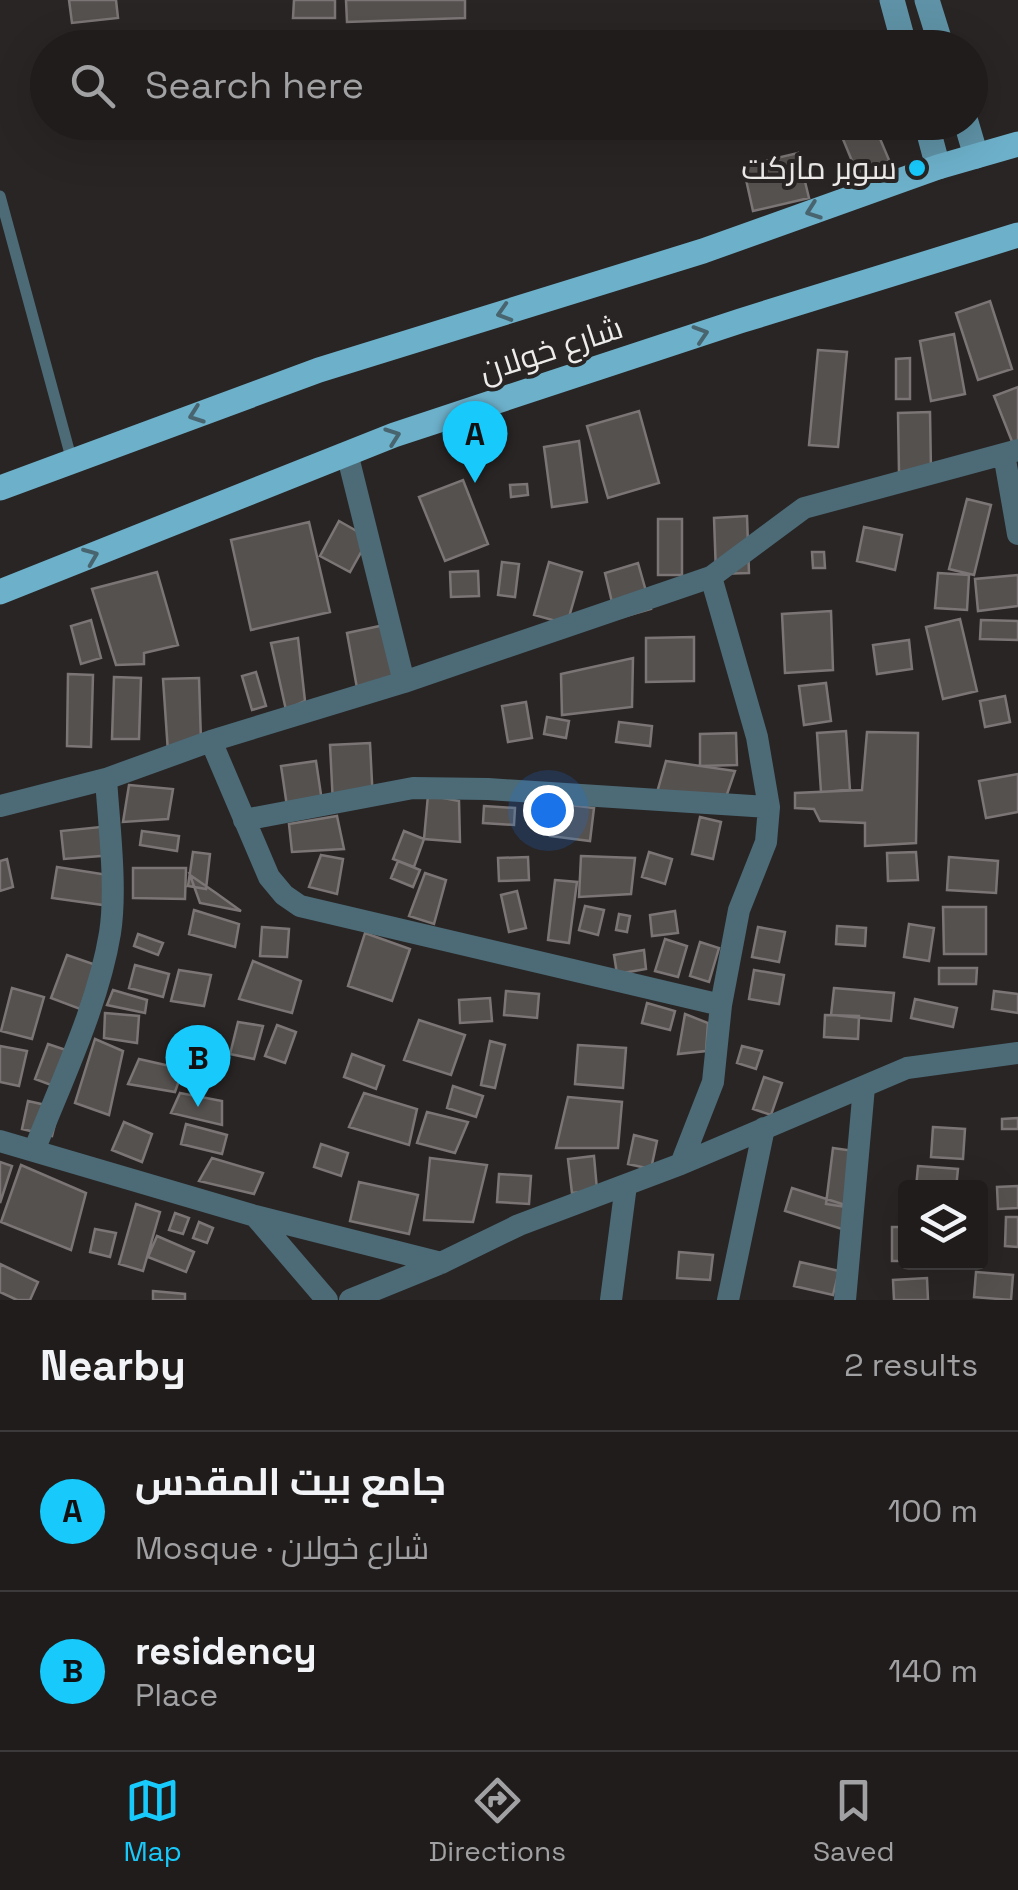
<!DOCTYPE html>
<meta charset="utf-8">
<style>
:root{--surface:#1f1c1b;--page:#272524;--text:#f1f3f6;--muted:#a1a1a3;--line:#3c3a3a;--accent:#18cafc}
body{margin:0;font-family:"Space Grotesk",Cairo,sans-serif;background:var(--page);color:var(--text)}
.controls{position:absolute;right:30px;bottom:30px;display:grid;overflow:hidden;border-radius:10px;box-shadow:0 10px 40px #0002}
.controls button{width:90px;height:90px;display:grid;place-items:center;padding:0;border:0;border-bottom:2px solid var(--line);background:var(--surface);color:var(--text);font:50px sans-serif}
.you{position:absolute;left:548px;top:810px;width:35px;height:35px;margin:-25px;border:8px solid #fff;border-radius:50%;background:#1a73e8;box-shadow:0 0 0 15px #1a73e833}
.badge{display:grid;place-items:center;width:65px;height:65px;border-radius:50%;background:var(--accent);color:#111;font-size:32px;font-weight:700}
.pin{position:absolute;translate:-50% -82px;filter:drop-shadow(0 2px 5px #0008)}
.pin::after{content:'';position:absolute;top:52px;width:35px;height:30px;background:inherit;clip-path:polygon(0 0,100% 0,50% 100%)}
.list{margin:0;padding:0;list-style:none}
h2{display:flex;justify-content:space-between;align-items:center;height:130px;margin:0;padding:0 40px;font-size:42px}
h2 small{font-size:32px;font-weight:400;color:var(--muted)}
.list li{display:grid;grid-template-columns:65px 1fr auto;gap:30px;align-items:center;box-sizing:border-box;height:160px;padding:0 40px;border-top:2px solid var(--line)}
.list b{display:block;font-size:38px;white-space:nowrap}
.list p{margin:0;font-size:32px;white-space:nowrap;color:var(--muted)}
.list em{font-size:32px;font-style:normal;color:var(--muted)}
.icon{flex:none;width:55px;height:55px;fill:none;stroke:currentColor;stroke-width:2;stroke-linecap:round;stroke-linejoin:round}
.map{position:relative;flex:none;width:1018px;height:1300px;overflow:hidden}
.search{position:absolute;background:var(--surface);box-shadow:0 10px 40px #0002;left:30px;right:30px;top:30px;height:110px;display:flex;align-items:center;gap:25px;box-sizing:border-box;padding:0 35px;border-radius:55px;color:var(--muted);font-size:38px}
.sheet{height:450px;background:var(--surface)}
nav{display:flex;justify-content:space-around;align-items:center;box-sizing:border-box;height:140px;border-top:2px solid var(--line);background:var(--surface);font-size:28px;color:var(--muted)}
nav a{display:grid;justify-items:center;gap:5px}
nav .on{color:var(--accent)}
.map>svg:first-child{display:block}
.building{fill:#55514f;stroke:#7b7675;stroke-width:2.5}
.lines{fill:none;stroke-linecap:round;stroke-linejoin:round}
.lane{stroke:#4c6b77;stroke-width:11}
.street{stroke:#4c6b77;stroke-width:22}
.secondary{stroke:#5f92a6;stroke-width:25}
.primary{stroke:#6db0ca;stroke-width:25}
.oneway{stroke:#48646f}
.poi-dot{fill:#18cafc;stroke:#292524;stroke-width:4}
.labels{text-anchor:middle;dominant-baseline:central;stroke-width:8;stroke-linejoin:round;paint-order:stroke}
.poi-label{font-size:32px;fill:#eeeceb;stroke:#292524;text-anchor:end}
.street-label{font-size:32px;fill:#eeeceb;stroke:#292524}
</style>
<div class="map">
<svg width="1018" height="1300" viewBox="0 0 1018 1300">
<rect width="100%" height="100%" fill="#292524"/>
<path class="building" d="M 69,0 L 116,0 L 118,18 L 72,23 Z
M 294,0 L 335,0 L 335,18 L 293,18 Z
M 346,0 L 465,0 L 465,18 L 347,22 Z
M 862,122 L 873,122 L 889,160 L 857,173 L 840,132 Z
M 798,153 L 809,198 L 753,211 L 743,166 Z
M 990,301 L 1012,369 L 978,380 L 956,313 Z
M 954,334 L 965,394 L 931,401 L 920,341 Z
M 818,350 L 847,352 L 838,447 L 809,445 Z
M 910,358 L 910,399 L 896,399 L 896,359 Z
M 1018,387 L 1018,442 L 1013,444 L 994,396 Z
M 639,411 L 659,483 L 608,498 L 587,426 Z
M 930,412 L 931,471 L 899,472 L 898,413 Z
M 579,441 L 587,502 L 552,507 L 544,447 Z
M 463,480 L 488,544 L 445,561 L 419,497 Z
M 527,484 L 528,495 L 511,497 L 510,485 Z
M 967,499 L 991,505 L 974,575 L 949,569 Z
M 747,516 L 749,573 L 716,574 L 714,518 Z
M 658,519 L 682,519 L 682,575 L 658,575 Z
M 339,521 L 369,538 L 350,572 L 320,556 Z
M 309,522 L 330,612 L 251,630 L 231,540 Z
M 864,527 L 902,535 L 895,570 L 857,561 Z
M 812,552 L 824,552 L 825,568 L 813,568 Z
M 502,562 L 519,564 L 515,597 L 498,595 Z
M 549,562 L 582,572 L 567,624 L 534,615 Z
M 638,563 L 651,609 L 616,619 L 605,573 Z
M 478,571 L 479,596 L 451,597 L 450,572 Z
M 157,572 L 178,645 L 144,653 L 144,664 L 116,665 L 92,589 Z
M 938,573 L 969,575 L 967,610 L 935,608 Z
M 1018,575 L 1018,606 L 978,611 L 975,579 Z
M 831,611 L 833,670 L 785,673 L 782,614 Z
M 960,619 L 977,691 L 943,699 L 926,627 Z
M 91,620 L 101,658 L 81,664 L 71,626 Z
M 981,620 L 1018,621 L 1018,640 L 980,639 Z
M 398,622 L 408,678 L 357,688 L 347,633 Z
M 694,637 L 694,681 L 646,682 L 646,638 Z
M 298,638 L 305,701 L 286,710 L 271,643 Z
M 909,640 L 912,669 L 877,674 L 873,645 Z
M 633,658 L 632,707 L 562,715 L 561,674 Z
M 256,672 L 266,706 L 252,710 L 242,676 Z
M 68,674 L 93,675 L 91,747 L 67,746 Z
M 114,677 L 141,678 L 139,739 L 112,739 Z
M 199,678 L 201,741 L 168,752 L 163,679 Z
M 826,683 L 831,721 L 804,725 L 799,686 Z
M 1005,696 L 1010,722 L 985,727 L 980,701 Z
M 526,702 L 532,738 L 508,742 L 502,706 Z
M 547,717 L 569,721 L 566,738 L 544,734 Z
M 619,722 L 652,726 L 650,746 L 616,742 Z
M 846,731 L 850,790 L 821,792 L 817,733 Z
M 867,732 L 918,733 L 916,843 L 865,846 L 865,823 L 820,821 L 814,809 L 795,808 L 795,793 L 862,790 Z
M 736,733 L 737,765 L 700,766 L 700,734 Z
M 370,743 L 373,802 L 333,804 L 330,745 Z
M 316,761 L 323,808 L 288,813 L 281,766 Z
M 666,761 L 735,771 L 724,803 L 656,796 Z
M 1018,774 L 1018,812 L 986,818 L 979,781 Z
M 129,785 L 173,789 L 168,819 L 123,822 Z
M 428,795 L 459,801 L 460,842 L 424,839 Z
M 554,803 L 594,808 L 590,841 L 550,836 Z
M 484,806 L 515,808 L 514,825 L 483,823 Z
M 337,816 L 344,849 L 292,852 L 289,824 Z
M 700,817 L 721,822 L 713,859 L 692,854 Z
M 110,826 L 113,855 L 64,859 L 61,831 Z
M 142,831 L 179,836 L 177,851 L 140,845 Z
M 404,831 L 424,839 L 414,867 L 393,859 Z
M 193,852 L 210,854 L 206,889 L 188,886 Z
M 649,852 L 672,859 L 665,884 L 642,877 Z
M 916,852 L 918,880 L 888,881 L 887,853 Z
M 321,855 L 343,859 L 337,894 L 309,887 Z
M 581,856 L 635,858 L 631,894 L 579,897 Z
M 528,857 L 529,880 L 499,881 L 498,858 Z
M 949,857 L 998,861 L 996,893 L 947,890 Z
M 7,859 L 13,887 L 0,891 L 0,861 Z
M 398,861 L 420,870 L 413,887 L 391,878 Z
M 57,867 L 108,875 L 103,905 L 52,898 Z
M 133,868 L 186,868 L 185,899 L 133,898 Z
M 425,873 L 446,880 L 434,924 L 409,916 Z
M 190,875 L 216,893 L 241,911 L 200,903 Z
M 555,880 L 577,882 L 569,943 L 548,940 Z
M 517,891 L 526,928 L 509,932 L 501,895 Z
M 585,906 L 604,910 L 598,935 L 579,930 Z
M 943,907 L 986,907 L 986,954 L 944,954 Z
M 194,910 L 239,924 L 235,947 L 189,934 Z
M 675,911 L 678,933 L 652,936 L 650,915 Z
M 619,914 L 630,916 L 627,932 L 616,930 Z
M 909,924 L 934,928 L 929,961 L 904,957 Z
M 837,926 L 866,928 L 865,946 L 836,944 Z
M 262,927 L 289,929 L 287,957 L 260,956 Z
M 758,927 L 785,932 L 779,962 L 752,957 Z
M 365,933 L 410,949 L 392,1001 L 348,986 Z
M 138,934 L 163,943 L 158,955 L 134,946 Z
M 665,939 L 687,946 L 678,977 L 655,971 Z
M 700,942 L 719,948 L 709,982 L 690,976 Z
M 644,950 L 646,969 L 617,974 L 614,955 Z
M 67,955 L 96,965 L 80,1009 L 51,998 Z
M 253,961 L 301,981 L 292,1013 L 239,999 Z
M 135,965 L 169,974 L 163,997 L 129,988 Z
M 939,968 L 977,968 L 976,984 L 939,984 Z
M 179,970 L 211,975 L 204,1006 L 171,1001 Z
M 754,970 L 784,975 L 779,1004 L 749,999 Z
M 12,988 L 44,997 L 32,1039 L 1,1031 Z
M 834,988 L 894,993 L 891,1021 L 831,1015 Z
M 113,990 L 147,1000 L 145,1013 L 107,1005 Z
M 506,991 L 539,994 L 537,1018 L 504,1015 Z
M 994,991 L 1018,994 L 1018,1013 L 992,1009 Z
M 490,998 L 492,1021 L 460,1023 L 459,1000 Z
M 915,999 L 957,1008 L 953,1027 L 911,1018 Z
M 647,1003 L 675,1011 L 670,1030 L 642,1023 Z
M 105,1013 L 139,1016 L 137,1043 L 104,1038 Z
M 685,1014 L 708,1023 L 706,1051 L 678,1054 Z
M 825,1015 L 859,1016 L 858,1039 L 824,1037 Z
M 419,1020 L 465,1035 L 451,1075 L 404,1060 Z
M 238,1022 L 263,1026 L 254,1059 L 230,1054 Z
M 277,1025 L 296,1032 L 285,1063 L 265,1056 Z
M 95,1039 L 123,1051 L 109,1115 L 75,1103 Z
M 490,1041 L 505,1045 L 495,1088 L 481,1085 Z
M 48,1044 L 72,1052 L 59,1088 L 35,1079 Z
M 578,1045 L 626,1048 L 623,1088 L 575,1084 Z
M 0,1046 L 27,1051 L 19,1086 L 0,1082 Z
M 742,1046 L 762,1051 L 756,1069 L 737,1063 Z
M 352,1054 L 384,1066 L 376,1089 L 344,1077 Z
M 139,1059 L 183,1069 L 175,1092 L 128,1084 Z
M 764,1077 L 782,1083 L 771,1115 L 753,1109 Z
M 453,1086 L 483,1096 L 476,1117 L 447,1108 Z
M 180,1093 L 222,1101 L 222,1125 L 171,1113 Z
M 364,1093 L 417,1109 L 409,1145 L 349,1127 Z
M 568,1097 L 622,1102 L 618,1148 L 556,1148 Z
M 28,1101 L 59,1108 L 52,1136 L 22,1129 Z
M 427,1112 L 468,1122 L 455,1153 L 417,1143 Z
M 1018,1118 L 1018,1129 L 1002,1129 L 1002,1119 Z
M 124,1122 L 152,1134 L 142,1162 L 112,1150 Z
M 186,1124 L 227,1135 L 222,1154 L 181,1144 Z
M 933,1127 L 965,1129 L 963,1159 L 931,1157 Z
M 634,1135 L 657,1141 L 651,1169 L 628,1164 Z
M 321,1144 L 348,1153 L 341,1176 L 314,1167 Z
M 833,1148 L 861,1152 L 853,1208 L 826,1204 Z
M 594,1156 L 597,1190 L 572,1193 L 568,1159 Z
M 212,1158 L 263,1173 L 254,1194 L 199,1181 Z
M 430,1158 L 487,1165 L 473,1222 L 424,1220 Z
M 0,1162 L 12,1166 L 0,1203 Z
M 21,1165 L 86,1193 L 71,1250 L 1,1222 Z
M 918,1166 L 958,1169 L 956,1188 L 916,1188 Z
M 499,1174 L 531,1176 L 529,1204 L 497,1202 Z
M 359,1182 L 418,1195 L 409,1234 L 350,1221 Z
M 1018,1186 L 1018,1208 L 998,1209 L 997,1187 Z
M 792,1188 L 855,1208 L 848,1231 L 785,1211 Z
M 136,1204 L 160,1212 L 143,1271 L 119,1264 Z
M 175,1213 L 189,1218 L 183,1234 L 169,1230 Z
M 1006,1217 L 1018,1217 L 1018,1247 L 1005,1246 Z
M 199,1222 L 213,1228 L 207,1243 L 193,1238 Z
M 892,1227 L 906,1227 L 906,1261 L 892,1261 Z
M 95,1229 L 116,1233 L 110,1257 L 90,1252 Z
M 157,1236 L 194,1252 L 186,1272 L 148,1257 Z
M 679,1252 L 713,1255 L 710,1280 L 677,1278 Z
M 800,1262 L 839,1271 L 833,1295 L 794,1286 Z
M 0,1264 L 38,1282 L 30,1300 L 17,1300 L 0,1292 Z
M 976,1272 L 1013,1275 L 1011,1300 L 974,1297 Z
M 927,1278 L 928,1300 L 894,1300 L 893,1280 Z
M 153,1291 L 185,1294 L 185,1300 L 153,1300 Z"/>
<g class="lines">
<path class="lane" d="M 0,196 L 72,461"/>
<path class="street" d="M 1004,454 L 1018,534
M 404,682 L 711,577 L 804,508 L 1018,450
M 211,741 L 269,877 L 284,895 L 300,906 L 721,1005
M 0,806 L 106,779 L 211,741 L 404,682 L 347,453
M 244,820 L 413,788 L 488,789 L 769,807
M 0,1141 L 255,1216 L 441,1263
M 34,1151 C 61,1082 98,1006 110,933 C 117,889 109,825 106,779
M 681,1164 L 713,1082 L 721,1005 L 739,910 L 766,842 L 769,807 L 757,737 L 711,577
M 255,1216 L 327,1300
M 350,1300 L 441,1263 L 519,1225 L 681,1164 L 907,1068 L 1018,1053
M 611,1300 L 626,1185
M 728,1300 L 764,1128
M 845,1300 L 864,1087"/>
<path class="secondary" d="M 892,0 L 905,48
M 927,0 L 942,48
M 926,122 L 938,167
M 966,122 L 976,156"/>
<path class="primary" d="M 0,488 L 319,370 L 703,251 L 938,167 L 1018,144
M 0,592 L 394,435 L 740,321 L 1018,235"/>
</g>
<defs><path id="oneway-chevron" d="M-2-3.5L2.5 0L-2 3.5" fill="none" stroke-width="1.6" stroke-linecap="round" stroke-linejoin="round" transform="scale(2.5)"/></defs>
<g class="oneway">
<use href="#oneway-chevron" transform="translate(813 211) rotate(160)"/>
<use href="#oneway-chevron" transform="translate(504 313) rotate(163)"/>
<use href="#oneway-chevron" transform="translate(701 334) rotate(-18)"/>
<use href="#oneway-chevron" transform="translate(196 415) rotate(160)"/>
<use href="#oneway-chevron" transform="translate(393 436) rotate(-20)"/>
<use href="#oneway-chevron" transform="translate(91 556) rotate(-22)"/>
</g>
<circle class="poi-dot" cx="917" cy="168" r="10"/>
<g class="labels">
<g class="poi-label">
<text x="897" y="168">سوبر ماركت</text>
</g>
<g class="street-label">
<text transform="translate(551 349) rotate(-18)">شارع خولان</text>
</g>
</g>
</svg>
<div class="controls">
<button><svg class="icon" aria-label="layers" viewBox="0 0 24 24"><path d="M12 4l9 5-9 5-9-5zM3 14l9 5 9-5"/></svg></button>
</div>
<div class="you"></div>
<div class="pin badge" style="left:475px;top:483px">A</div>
<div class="pin badge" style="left:198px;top:1107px">B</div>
<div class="search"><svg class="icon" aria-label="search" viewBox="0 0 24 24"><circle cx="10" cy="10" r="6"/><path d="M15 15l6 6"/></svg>Search here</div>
</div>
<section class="sheet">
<h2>Nearby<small>2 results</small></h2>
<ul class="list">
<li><span class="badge">A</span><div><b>جامع بيت المقدس</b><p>Mosque · شارع خولان</p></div><em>100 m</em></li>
<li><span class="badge">B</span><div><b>residency</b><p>Place</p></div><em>140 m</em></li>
</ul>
</section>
<nav>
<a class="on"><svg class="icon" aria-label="map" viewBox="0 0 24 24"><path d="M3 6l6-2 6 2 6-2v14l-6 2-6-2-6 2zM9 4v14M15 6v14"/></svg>Map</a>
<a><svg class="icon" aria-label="directions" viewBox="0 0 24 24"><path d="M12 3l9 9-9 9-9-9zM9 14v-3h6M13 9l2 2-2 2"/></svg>Directions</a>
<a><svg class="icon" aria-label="saved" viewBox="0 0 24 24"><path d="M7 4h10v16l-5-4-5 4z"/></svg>Saved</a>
</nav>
